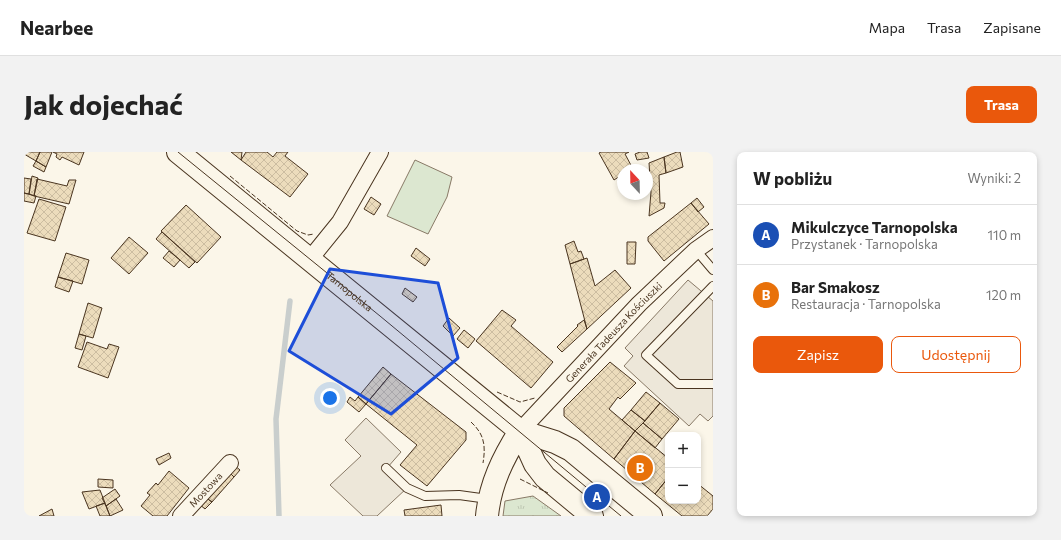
<!DOCTYPE html>
<html lang="pl">
<meta charset="utf-8">
<style>
:root{--surface:#fff;--page:#f2f2f2;--text:#222;--muted:#767676;--line:#e0e0e0;--accent:#ea580c}
body{margin:0;font-family:Commissioner,sans-serif;background:var(--page);color:var(--text)}
.controls{position:absolute;right:12px;bottom:12px;display:grid;overflow:hidden;border-radius:8px;box-shadow:0 2px 6px #0003}
.controls button{width:36px;height:36px;display:grid;place-items:center;padding:0;border:0;border-bottom:1px solid var(--line);background:var(--surface);color:var(--text);font:20px sans-serif}
.compass{position:absolute;left:593px;top:12px;width:36px;height:36px;border-radius:50%;background:var(--surface);box-shadow:0 2px 6px #0003;rotate:338deg}
.you{position:absolute;left:306px;top:246px;width:14px;height:14px;margin:-10px;border:3px solid #fff;border-radius:50%;background:#1a73e8;box-shadow:0 0 0 6px #1a73e833}
.badge{display:grid;place-items:center;width:26px;height:26px;border-radius:50%;background:var(--accent);color:#fff;font-size:13px;font-weight:700}
.pin{position:absolute;translate:-50% -50%;border:2px solid #fff;box-shadow:0 1px 4px #0006}
.list{margin:0;padding:0;list-style:none}
h2{display:flex;justify-content:space-between;align-items:center;height:52px;margin:0;padding:0 16px;font-size:17px}
h2 small{font-size:13px;font-weight:400;color:var(--muted)}
.list li{display:grid;grid-template-columns:26px 1fr auto;gap:12px;align-items:center;box-sizing:border-box;height:60px;padding:0 16px;border-top:1px solid var(--line)}
.list b{display:block;font-size:15px;white-space:nowrap}
.list p{margin:0;font-size:13px;white-space:nowrap;color:var(--muted)}
.list em{font-size:13px;font-style:normal;color:var(--muted)}
.actions{display:flex;gap:8px;padding:12px 16px}
.actions a{flex:1;padding:9px 0;border:1px solid var(--accent);border-radius:8px;text-align:center;font-size:14px;color:var(--accent)}
.actions .main{background:var(--accent);color:#fff}
.map{position:relative;flex:none;width:689px;height:364px;overflow:hidden;border-radius:8px}
header{display:flex;align-items:center;gap:24px;box-sizing:border-box;height:56px;padding:0 20px;background:var(--surface);border-bottom:1px solid var(--line)}
header strong{font-size:19px}
nav{display:flex;gap:22px;margin-inline-start:auto;font-size:14px}
.intro{display:flex;align-items:center;justify-content:space-between;box-sizing:border-box;height:96px;padding:0 24px}
h1{margin:0;font-size:28px}
.button{padding:10px 18px;border-radius:8px;background:var(--accent);color:#fff;font-size:14px;font-weight:700}
main{display:flex;gap:24px;padding:0 24px}
aside{flex:1;background:var(--surface);border-radius:8px;box-shadow:0 2px 6px #0003}
.map>svg:first-child{display:block}
.grass{fill:url(#grass-tufts);stroke:#887966}
.park{fill:#dce7d0;stroke:#887966}
.parking{fill:#ede7d9;stroke:#887966}
.lines{fill:none;stroke-linecap:round;stroke-linejoin:round}
.stream{stroke:#c9cecd;stroke-width:5.5}
.building{fill:url(#building-cross-hatch);stroke:#4a3520}
.lane-casing{stroke:#4a3520;stroke-width:10}
.street-casing{stroke:#4a3520;stroke-width:18}
.secondary-casing{stroke:#4a3520;stroke-width:24}
.lane{stroke:#fbf6e9;stroke-width:8}
.street{stroke:#fbf6e9;stroke-width:16}
.secondary{stroke:#fbf6e9;stroke-width:22}
.tram{stroke:#4a3520;stroke-width:1}
.fence{stroke:#4a3520;stroke-width:1;stroke-dasharray:5 2;stroke-linecap:butt}
.marked{fill:#1d4ed8;fill-opacity:0.2;stroke:#1d4ed8;stroke-width:3;stroke-linejoin:round}
.labels{text-anchor:middle;dominant-baseline:central;stroke-width:3;stroke-linejoin:round;paint-order:stroke}
.street-label{font-size:10px;fill:#4a3520;stroke:#fbf6e9}
</style>
<header>
<strong>Nearbee</strong>
<nav><a>Mapa</a><a>Trasa</a><a>Zapisane</a></nav>
</header>
<div class="intro"><h1>Jak dojechać</h1><a class="button">Trasa</a></div>
<main>
<div class="map">
<svg width="689" height="364" viewBox="0 0 689 364">
<defs>
<pattern id="grass-tufts" width="24" height="20" patternUnits="userSpaceOnUse"><rect width="24" height="20" fill="#dce7d0"/><path d="M3 7l-1-3M5 7V3M7 7l1-3M15 17l-1-3M17 17v-4M19 17l1-3" fill="none" stroke="#bec7b2"/></pattern>
<pattern id="building-cross-hatch" width="8" height="8" patternUnits="userSpaceOnUse"><rect width="8" height="8" fill="#ecdcbc"/><path d="M0 0l8 8M0 8l8-8" fill="none" stroke="#ccbda1"/></pattern>
</defs>
<rect width="100%" height="100%" fill="#fbf6e9"/>
<path class="grass" d="M 509,344 L 537,364 L 479,364 L 481,349 Z"/>
<path class="park" d="M 391,8 L 428,25 L 423,45 L 404,82 L 363,64 Z"/>
<path class="parking" d="M 664,128 L 689,149 L 689,264 L 684,269 L 676,262 L 665,274 L 600,214 L 609,204 L 601,196 Z
M 342,266 L 377,300 L 363,316 L 383,336 L 353,364 L 339,364 L 306,333 L 337,304 L 321,288 Z"/>
<g class="lines">
<path class="stream" d="M 255,364 L 252,267 L 266,149"/>
</g>
<path class="building" d="M 0,0 L 16,0 L 12,9 L 0,2 Z
M 16,0 L 28,0 L 22,15 L 12,9 Z
M 29,0 L 60,0 L 55,13 L 38,5 L 36,8 L 32,5 L 33,2 Z
M 207,0 L 218,0 L 217,8 Z
M 222,0 L 243,0 L 249,5 L 253,0 L 264,0 L 261,4 L 284,22 L 266,45 L 217,8 Z
M 577,0 L 605,0 L 601,2 L 609,17 L 599,18 L 599,22 L 590,28 L 575,1 Z
M 616,0 L 623,0 L 625,6 L 613,8 L 611,2 Z
M 653,0 L 656,0 L 659,15 L 642,21 L 640,5 Z
M 640,5 L 642,21 L 635,23 L 636,51 L 641,51 L 640,56 L 625,64 L 627,40 L 625,11 Z
M 12,9 L 22,15 L 20,20 L 9,14 Z
M 8,24 L 14,26 L 10,44 L 5,42 Z
M 0,26 L 7,27 L 5,42 L 0,41 Z
M 13,27 L 43,34 L 45,28 L 52,28 L 45,52 L 10,44 Z
M 0,41 L 12,44 L 10,51 L 0,49 Z
M 347,45 L 357,52 L 350,63 L 340,57 Z
M 673,46 L 680,55 L 674,60 L 667,51 Z
M 15,47 L 42,55 L 31,89 L 3,81 Z
M 667,51 L 685,72 L 640,109 L 624,89 L 624,85 Z
M 162,53 L 197,85 L 173,111 L 137,79 Z
M 138,80 L 171,110 L 165,116 L 132,87 Z
M 105,85 L 124,101 L 105,122 L 87,106 Z
M 550,89 L 554,100 L 557,99 L 560,107 L 546,112 L 541,93 Z
M 603,90 L 612,90 L 611,112 L 603,112 Z
M 392,96 L 406,107 L 401,114 L 387,104 Z
M 145,99 L 156,108 L 150,115 L 139,106 Z
M 42,101 L 65,108 L 58,132 L 34,125 Z
M 563,106 L 571,134 L 591,118 L 607,136 L 563,177 L 546,112 Z
M 34,125 L 49,129 L 45,140 L 31,135 Z
M 381,136 L 393,145 L 389,150 L 378,142 Z
M 64,151 L 78,156 L 69,186 L 55,182 Z
M 478,158 L 492,168 L 487,174 L 529,210 L 507,236 L 452,189 Z
M 425,166 L 436,176 L 429,184 L 419,174 Z
M 560,168 L 563,177 L 538,200 L 533,195 L 554,174 L 553,173 Z
M 440,178 L 451,187 L 444,196 L 433,187 Z
M 55,182 L 62,184 L 58,198 L 51,196 Z
M 63,190 L 83,197 L 85,192 L 95,195 L 84,226 L 54,215 Z
M 586,210 L 612,231 L 596,247 L 594,245 L 585,257 L 611,279 L 590,307 L 540,264 L 540,256 Z
M 359,215 L 367,222 L 342,252 L 334,245 Z
M 367,222 L 442,280 L 442,288 L 403,334 L 376,313 L 393,293 L 342,252 Z
M 622,240 L 636,251 L 621,269 L 607,258 Z
M 326,245 L 331,249 L 334,245 L 342,252 L 335,260 L 323,250 Z
M 636,251 L 655,267 L 638,287 L 619,271 Z
M 607,258 L 621,269 L 611,279 L 598,268 Z
M 619,271 L 638,287 L 631,296 L 611,279 Z
M 611,279 L 644,306 L 644,326 L 631,342 L 590,307 Z
M 145,301 L 147,306 L 135,313 L 132,307 Z
M 210,313 L 216,318 L 210,325 L 204,319 Z
M 145,319 L 165,336 L 143,364 L 129,364 L 117,354 L 126,343 L 123,341 L 132,331 L 134,333 Z
M 204,319 L 210,325 L 188,350 L 181,345 Z
M 644,326 L 644,349 L 674,349 L 674,332 L 689,344 L 689,357 L 683,364 L 658,364 L 631,342 Z
M 74,327 L 89,328 L 89,336 L 74,335 Z
M 91,337 L 96,344 L 82,354 L 78,346 Z
M 76,338 L 81,351 L 65,357 L 58,340 Z
M 181,345 L 188,350 L 181,357 L 175,352 Z
M 92,347 L 99,358 L 86,364 L 82,354 Z
M 81,351 L 86,364 L 76,364 L 72,354 Z
M 417,353 L 418,364 L 381,364 L 380,358 Z
M 28,357 L 30,364 L 15,364 Z"/>
<g class="lines">
<g class="lane-casing">
<path id="lane" d="M 672,98 L 689,118
M 689,134 L 622,203 L 654,232 L 689,232
M 362,316 L 383,336 L 401,344 L 435,343 L 464,347"/>
</g>
<g class="street-casing">
<g id="street">
<path d="M 286,107 L 316,70 L 356,0"/>
<path id="s1" d="M 496,279 L 615,152 L 672,98 L 689,86"/>
<path id="s2" d="M 157,364 L 206,311"/>
</g>
</g>
<g class="secondary-casing">
<path id="secondary" d="M 154,0 L 496,279 L 531,290 L 547,298 L 627,364
M 496,279 L 511,312 L 521,325 L 568,364
M 463,364 C 466,332 479,306 496,279"/>
</g>
<use href="#lane" class="lane"/>
<use href="#street" class="street"/>
<use href="#secondary" class="secondary"/>
<path class="tram" id="s3" d="M 154,0 L 356,164 L 597,364"/>
<path class="fence" d="M 206,24 L 273,79 L 284,83 L 290,82
M 473,240 L 496,250 L 511,246
M 447,270 C 460,282 462,293 459,311
M 496,327 L 524,341"/>
</g>
<path class="marked" d="M 306,117 L 414,131 L 434,206 L 367,262 L 265,199 Z"/>
<g class="labels">
<g class="street-label">
<text stroke="none"><textPath href="#s3" startOffset="221">Tarnopolska</textPath></text>
<text stroke="none"><textPath href="#s1" startOffset="136">Generała Tadeusza Kościuszki</textPath></text>
<text stroke="none"><textPath href="#s2" startOffset="36">Mostowa</textPath></text>
</g>
</g>
</svg>
<div class="controls">
<button>+</button>
<button>−</button>
</div>
<svg class="compass" viewBox="-18 -18 36 36"><path d="M0-13l5 13h-10z" fill="#e53935"/><path d="M0 13l5-13h-10z" fill="#767676"/></svg>
<div class="you"></div>
<div class="pin badge" style="left:573px;top:345px;background:#1a4fb4">A</div>
<div class="pin badge" style="left:616px;top:316px;background:#e8710a">B</div>
</div>
<aside>
<h2>W pobliżu<small>Wyniki: 2</small></h2>
<ul class="list">
<li><span class="badge" style="background:#1a4fb4">A</span><div><b>Mikulczyce Tarnopolska</b><p>Przystanek · Tarnopolska</p></div><em>110 m</em></li>
<li><span class="badge" style="background:#e8710a">B</span><div><b>Bar Smakosz</b><p>Restauracja · Tarnopolska</p></div><em>120 m</em></li>
</ul>
<div class="actions"><a class="main">Zapisz</a><a>Udostępnij</a></div>
</aside>
</main>
